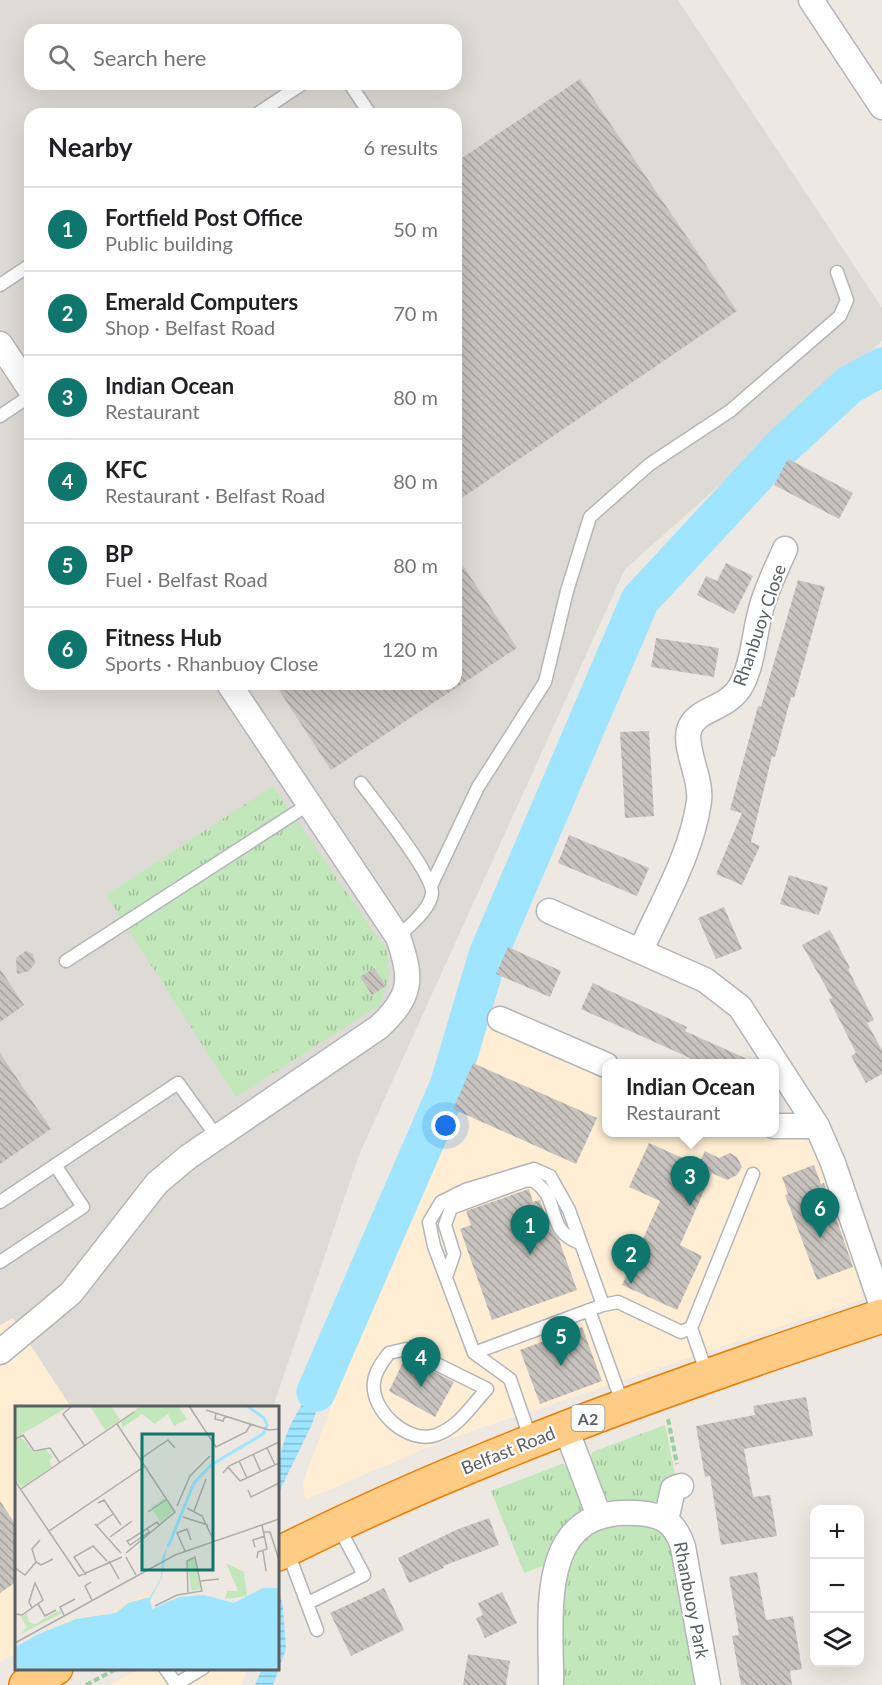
<!DOCTYPE html>
<meta charset="utf-8">
<style>
:root{--surface:#fff;--page:#f2f2f2;--text:#202124;--muted:#757577;--line:#e0e0e0;--accent:#0f766e}
body{margin:0;font-family:Lato,sans-serif;background:var(--page);color:var(--text)}
.controls{position:absolute;right:18px;bottom:18px;display:grid;overflow:hidden;border-radius:12px;box-shadow:0 6px 24px #0002}
.controls button{width:54px;height:54px;display:grid;place-items:center;padding:0;border:0;border-bottom:2px solid var(--line);background:var(--surface);color:var(--text);font:30px sans-serif}
.you{position:absolute;left:446px;top:1126px;width:21px;height:21px;margin:-15px;border:4px solid #fff;border-radius:50%;background:#1a73e8;box-shadow:0 0 0 9px #1a73e833}
.badge{display:grid;place-items:center;width:39px;height:39px;border-radius:50%;background:var(--accent);color:#fff;font-size:20px;font-weight:700}
.pin{position:absolute;translate:-50% -50px;filter:drop-shadow(0 2px 3px #0008)}
.pin::after{content:'';position:absolute;top:32px;width:21px;height:18px;background:inherit;clip-path:polygon(0 0,100% 0,50% 100%)}
.popup{position:absolute;left:602px;top:1059px;width:177px;height:78px;box-sizing:border-box;display:grid;place-content:center;border-radius:12px;background:var(--surface);filter:drop-shadow(0 2px 4px #0005);font-size:20px;white-space:nowrap;color:var(--muted)}
.popup b{font-size:22px;color:var(--text)}
.popup::after{content:'';position:absolute;left:50%;top:100%;margin-left:-12px;border:12px solid transparent;border-top-color:var(--surface)}
.list{margin:0;padding:0;list-style:none}
h2{display:flex;justify-content:space-between;align-items:center;height:78px;margin:0;padding:0 24px;font-size:26px}
h2 small{font-size:20px;font-weight:400;color:var(--muted)}
.list li{display:grid;grid-template-columns:39px 1fr auto;gap:18px;align-items:center;box-sizing:border-box;height:84px;padding:0 24px;border-top:2px solid var(--line)}
.list b{display:block;font-size:22px;white-space:nowrap}
.list p{margin:0;font-size:20px;white-space:nowrap;color:var(--muted)}
.list em{font-size:20px;font-style:normal;color:var(--muted)}
.icon{flex:none;width:33px;height:33px;fill:none;stroke:currentColor;stroke-width:2;stroke-linecap:round;stroke-linejoin:round}
.map{position:relative;flex:none;width:882px;height:1685px;overflow:hidden}
.search{position:absolute;background:var(--surface);box-shadow:0 6px 24px #0002;left:24px;top:24px;width:438px;height:66px;display:flex;align-items:center;gap:15px;box-sizing:border-box;padding:0 21px;border-radius:18px;color:var(--muted);font-size:22px}
.panel{position:absolute;background:var(--surface);box-shadow:0 6px 24px #0002;left:24px;top:108px;width:438px;height:582px;border-radius:18px}
.map>svg:first-child{display:block}
.commercial{fill:#ffeed4}
.industrial{fill:#dedad5;fill-rule:evenodd}
.grass{fill:url(#grass-tufts)}
.water{fill:url(#water-rules)}
.lines{fill:none;stroke-linecap:round;stroke-linejoin:round}
.river{stroke:#9fe5ff;stroke-width:39}
.building{fill:url(#building-back-hatch)}
.lane-casing{stroke:#b2b5b9;stroke-width:15}
.street-casing{stroke:#b2b5b9;stroke-width:27}
.highway-casing{stroke:#ee7c00;stroke-width:36}
.path{stroke:#98cf9f;stroke-width:4;stroke-dasharray:6 3;stroke-linecap:butt}
.lane{stroke:#fff;stroke-width:12}
.street{stroke:#fff;stroke-width:24}
.highway{stroke:#ffcc86;stroke-width:33}
.labels{text-anchor:middle;dominant-baseline:central;stroke-width:4.5;stroke-linejoin:round;paint-order:stroke}
.shield{fill:#fff;stroke:#8b8f92;stroke-width:1.5}
.shield-label{font-size:16px;font-weight:bold;fill:#595f63}
.street-label{font-size:18px;fill:#595f63;stroke:#fff}
.inset-river{fill:none;stroke:#9fe5ff;stroke-width:3}
.inset-road{fill:none;stroke:#aeadab;stroke-width:1.5}
.view{fill:#0f766e;fill-opacity:0.15;stroke:#0f766e;stroke-width:3}
.inset-edge{fill:none;stroke:#595f63;stroke-width:3}
</style>
<div class="map">
<svg width="882" height="1685" viewBox="0 0 882 1685">
<defs>
<pattern id="grass-tufts" width="24" height="20" patternUnits="userSpaceOnUse" patternTransform="scale(1.5)"><rect width="24" height="20" fill="#c2e7bb"/><path d="M3 7l-1-3M5 7V3M7 7l1-3M15 17l-1-3M17 17v-4M19 17l1-3" fill="none" stroke="#a1be9c"/></pattern>
<pattern id="water-rules" width="6" height="5" patternUnits="userSpaceOnUse" patternTransform="scale(1.5)"><rect width="6" height="5" fill="#9fe5ff"/><path d="M0 2.5h6" fill="none" stroke="#85bdd2"/></pattern>
<pattern id="building-back-hatch" width="6" height="6" patternUnits="userSpaceOnUse" patternTransform="scale(1.5)"><rect width="6" height="6" fill="#c8c3be"/><path d="M-1 5l2 2M0 0l6 6M5-1l2 2" fill="none" stroke="#a5a29e"/></pattern>
</defs>
<rect width="100%" height="100%" fill="#ede8e1"/>
<path class="commercial" d="M 477,1019 L 606,1079 L 606,1132 L 722,1132 L 798,1139 L 808,1142 L 815,1152 L 845,1229 L 863,1299 L 481,1428 L 429,1447 L 305,1500 L 303,1482 Z
M 13,1318 L 71,1407 L 16,1408 L 16,1653 L 0,1662 L 0,1326 Z
M 139,1669 L 247,1669 L 242,1685 L 108,1685 Z"/>
<path class="industrial" d="M 0,0 L 678,0 L 882,308 L 882,341 L 625,569 L 359,1155 L 273,1407 L 71,1407 L 13,1318 L 0,1325 ZM 30,30 L 456,30 L 456,84 L 30,84 ZM 30,114 L 456,114 L 456,684 L 30,684 Z"/>
<path class="grass" d="M 273,786 L 387,951 L 389,977 L 381,1004 L 236,1097 L 106,895 Z
M 665,1425 L 676,1480 L 663,1500 C 652,1502 637,1507 626,1506 C 599,1505 588,1474 592,1452 Z
M 562,1464 L 572,1473 L 583,1511 L 581,1516 C 558,1526 549,1543 543,1566 L 524,1573 L 491,1491 Z
M 616,1522 L 656,1527 L 671,1542 L 697,1685 L 562,1685 L 563,1577 L 582,1537 Z"/>
<path class="water" d="M 311,1391 L 322,1393 L 312,1424 L 278,1494 C 277,1450 286,1427 311,1391 Z
M 278,1587 L 283,1607 L 286,1649 L 273,1685 L 255,1685 L 262,1669 L 278,1668 Z"/>
<g class="lines">
<path class="river" d="M 316,1392 L 449,1086 L 488,955 L 640,600 L 783,446 L 849,385 L 882,367"/>
</g>
<path class="building" d="M 580,79 L 737,311 L 456,502 L 456,162 Z
M 788,459 L 853,493 L 839,519 L 774,485 Z
M 456,555 L 517,648 L 331,770 L 275,684 L 456,684 Z
M 726,563 L 753,576 L 734,614 L 697,595 L 706,576 L 717,581 Z
M 798,580 L 825,587 L 794,698 L 791,697 L 775,757 L 772,756 L 751,842 L 760,846 L 742,885 L 716,874 L 742,813 L 730,810 L 758,706 L 761,707 Z
M 656,638 L 719,648 L 714,677 L 651,667 Z
M 649,731 L 654,816 L 625,818 L 620,732 Z
M 569,835 L 649,868 L 637,896 L 558,863 Z
M 789,875 L 828,887 L 819,915 L 780,904 Z
M 724,907 L 742,949 L 716,959 L 698,918 Z
M 830,930 L 850,968 L 848,969 L 874,1020 L 867,1023 L 882,1050 L 882,1074 L 866,1083 L 851,1056 L 856,1053 L 829,999 L 832,998 L 802,945 Z
M 508,947 L 561,971 L 550,997 L 496,974 Z
M 26,951 L 33,954 L 35,963 L 29,971 L 17,974 L 16,958 Z
M 374,968 L 386,986 L 372,995 L 360,977 Z
M 0,969 L 24,1005 L 0,1022 Z
M 593,983 L 687,1027 L 685,1031 L 758,1064 L 688,1064 L 690,1058 L 581,1009 Z
M 0,1053 L 51,1129 L 0,1164 Z
M 473,1063 L 597,1118 L 576,1164 L 453,1109 Z
M 649,1143 L 698,1165 L 705,1151 L 719,1158 L 730,1153 L 737,1157 L 742,1167 L 737,1175 L 727,1180 L 712,1173 L 680,1245 L 702,1256 L 677,1310 L 622,1285 L 660,1201 L 629,1187 Z
M 814,1165 L 821,1184 L 824,1183 L 853,1267 L 817,1280 L 785,1195 L 788,1194 L 782,1177 Z
M 529,1189 L 533,1202 L 540,1200 L 549,1226 L 559,1240 L 577,1290 L 492,1320 L 460,1229 L 471,1225 L 466,1211 Z
M 582,1327 L 602,1381 L 540,1404 L 520,1350 Z
M 405,1358 L 454,1382 L 435,1417 L 389,1391 Z
M 806,1397 L 813,1436 L 744,1449 L 753,1497 L 770,1495 L 777,1536 L 721,1545 L 710,1476 L 705,1477 L 696,1426 L 755,1415 L 753,1406 Z
M 0,1501 L 16,1525 L 16,1582 L 0,1593 Z
M 489,1518 L 499,1545 L 443,1566 L 444,1568 L 409,1583 L 398,1558 L 456,1530 Z
M 757,1572 L 766,1620 L 793,1616 L 802,1669 L 790,1671 L 792,1685 L 741,1685 L 732,1636 L 739,1635 L 729,1577 Z
M 384,1588 L 404,1630 L 351,1656 L 330,1613 Z
M 502,1592 L 517,1623 L 485,1638 L 476,1618 L 483,1615 L 478,1603 Z
M 468,1654 L 510,1661 L 506,1685 L 463,1685 Z"/>
<g class="lines">
<g class="lane-casing">
<path id="lane" d="M 350,84 L 370,114
M 257,114 L 302,84
M 0,285 L 30,265
M 0,416 L 30,396
M 361,783 C 375,802 433,874 432,893 C 431,909 409,926 398,937
M 431,886 L 478,787 L 545,682 L 567,591 L 590,517 L 650,464 L 730,411 L 840,316 L 847,300 L 837,272
M 66,961 L 309,804
M 0,1202 L 178,1083 L 217,1137
M 0,1262 L 83,1207 L 55,1165
M 446,1277 L 454,1254 L 445,1225 L 451,1208 L 524,1181 L 532,1180 C 563,1198 543,1230 580,1243
M 589,1310 L 623,1405
M 406,1349 L 487,1389 C 470,1407 460,1426 436,1435 C 408,1445 370,1410 374,1382 C 375,1371 383,1361 389,1353 Z
M 474,1353 L 603,1305 L 618,1302 L 681,1332 L 691,1328
M 707,1374 L 691,1328 L 753,1174
M 531,1440 L 510,1379 L 474,1353 L 434,1246 L 429,1222 L 441,1202 L 465,1190 L 534,1169 L 550,1176 L 569,1210 L 603,1305
M 287,1550 L 317,1630
M 308,1603 L 364,1575 L 338,1526
M 165,1668 L 176,1684
M 175,1685 L 203,1668"/>
</g>
<g class="street-casing">
<path id="street" d="M 811,0 L 882,107
M 0,344 L 30,389
M 549,911 L 705,980 L 740,1007 L 817,1126 L 833,1163 L 882,1306
M 641,950 C 662,903 692,853 699,801 C 702,778 684,750 689,730 C 696,707 728,711 742,684 C 753,662 754,636 760,613 C 765,591 776,570 785,549
M 500,1019 L 606,1065
M 774,1126 L 817,1126
M 0,1352 L 71,1293 L 157,1183 L 188,1157 L 379,1027 C 412,996 413,979 398,937 L 229,684
M 565,1426 L 599,1516
M 666,1520 L 673,1489 L 681,1486
M 551,1685 C 552,1617 534,1506 636,1513 C 662,1514 675,1522 683,1547 L 708,1685"/>
</g>
<g class="highway-casing">
<path id="highway" d="M 278,1554 C 472,1456 676,1385 882,1316
M 26,1685 L 56,1668"/>
</g>
<path class="path" d="M 668,1419 L 677,1464
M 86,1685 L 118,1668"/>
<use href="#lane" class="lane"/>
<use href="#street" class="street"/>
<use href="#highway" class="highway"/>
</g>
<g class="labels">
<rect class="shield" x="571.5" y="1405" width="33" height="26" rx="4.5"/>
<g class="shield-label">
<text x="588" y="1418">A2</text>
</g>
<g class="street-label">
<text transform="translate(759 625) rotate(-71)">Rhanbuoy Close</text>
<text transform="translate(508 1450) rotate(-22)">Belfast Road</text>
<text transform="translate(692 1600) rotate(79)">Rhanbuoy Park</text>
</g>
</g>
<g transform="translate(15 1406)">
<rect width="264" height="264" fill="#ede8e1"/>
<path d="M 0,0 L 55,0 L 0,32 ZM 75,0 L 96,0 L 105,14 L 90,24 ZM 125,0 L 163,0 L 172,13 L 159,20 L 153,8 L 140,18 L 127,8 L 107,22 L 106,16 ZM 5,30 L 19,47 L 29,42 L 38,51 L 34,55 L 37,61 L 7,81 L 0,73 L 0,34 ZM 149,92 L 159,105 L 146,117 L 136,101 ZM 180,152 L 186,183 L 176,185 L 173,154 ZM 211,157 L 229,166 L 232,190 L 210,193 L 212,185 L 223,185 ZM 45,204 L 47,207 L 6,228 L 12,221 L 6,211 L 12,207 L 14,216 L 20,218 Z" fill="#c2e7bb"/>
<path d="M 139,184 L 135,191 L 113,197 L 101,207 L 61,213 L 32,223 L 51,213 L 102,206 L 106,198 Z" fill="#fce9cd"/>
<path d="M 152,141 L 147,171 L 135,194 L 137,203 L 164,191 L 189,189 L 219,197 L 248,182 L 264,182 L 264,264 L 0,264 L 0,241 L 26,227 L 61,213 L 101,207 L 113,197 L 135,191 L 146,172 L 147,152 Z" fill="#9fe5ff"/>
<path class="inset-river" d="M 153,141 L 179,77 L 196,59 L 248,28 L 252,19 L 249,12 L 232,0"/>
<path class="inset-road" d="M 57,0 L 48,8 L 70,40M 174,0 L 201,41 L 231,26 L 236,18M 191,4 L 254,24 L 264,23M 201,7 L 200,13 L 208,15 L 210,10M 102,18 L 160,106 L 111,147M 0,33 L 8,29 L 19,45 L 35,42 L 45,57M 252,42 L 260,59M 238,48 L 246,66M 125,53 L 153,34 L 160,42M 224,55 L 232,72M 213,61 L 225,75M 208,67 L 214,60 L 264,36M 0,75 L 64,170 L 107,151M 225,75 L 264,57M 6,83 L 119,6M 233,84 L 236,91 L 264,77M 83,97 L 89,94 L 106,119M 162,100 L 175,70 L 195,50M 172,102 L 187,110 L 199,135M 179,105 L 191,73M 133,106 L 152,93M 168,111 L 193,119M 80,118 L 106,147M 82,119 L 98,108M 132,122 L 134,126 L 115,139 L 112,135 L 116,133 L 142,116 L 145,120M 34,125 L 130,60M 249,126 L 255,126 L 264,154M 95,131 L 117,115M 25,134 L 17,143 L 21,156 L 26,159 L 38,153M 240,141 L 238,134 L 250,130M 170,145 L 162,127 L 172,123 L 176,134M 248,145 L 251,165M 111,151 L 121,169M 242,152 L 243,146 L 252,143 L 247,119M 94,155 L 104,173M 0,162 L 10,169 L 21,156M 71,169 L 59,151 L 78,140 L 92,155M 186,175 L 204,173M 76,176 L 70,180 L 77,194M 23,198 L 30,210 L 41,204M 140,200 L 162,189 L 187,185 L 180,151 L 172,155 L 173,186M 0,208 L 7,209 L 28,194 L 20,177 L 14,196 L 17,202M 49,209 L 45,201 L 60,193M 0,237 L 160,149 L 264,113"/>
<path class="view" d="M 127,28 L 198,28 L 198,164 L 127,164 Z"/>
<rect width="264" height="264" class="inset-edge"/>
</g>
</svg>
<div class="controls">
<button>+</button>
<button>−</button>
<button><svg class="icon" aria-label="layers" viewBox="0 0 24 24"><path d="M12 4l9 5-9 5-9-5zM3 14l9 5 9-5"/></svg></button>
</div>
<div class="you"></div>
<div class="pin badge" style="left:530px;top:1255px">1</div>
<div class="pin badge" style="left:631px;top:1284px">2</div>
<div class="pin badge" style="left:690px;top:1206px">3</div>
<div class="popup"><b>Indian Ocean</b>Restaurant</div>
<div class="pin badge" style="left:421px;top:1387px">4</div>
<div class="pin badge" style="left:561px;top:1366px">5</div>
<div class="pin badge" style="left:820px;top:1238px">6</div>
<div class="search"><svg class="icon" aria-label="search" viewBox="0 0 24 24"><circle cx="10" cy="10" r="6"/><path d="M15 15l6 6"/></svg>Search here</div>
<section class="panel">
<h2>Nearby<small>6 results</small></h2>
<ul class="list">
<li><span class="badge">1</span><div><b>Fortfield Post Office</b><p>Public building</p></div><em>50 m</em></li>
<li><span class="badge">2</span><div><b>Emerald Computers</b><p>Shop · Belfast Road</p></div><em>70 m</em></li>
<li><span class="badge">3</span><div><b>Indian Ocean</b><p>Restaurant</p></div><em>80 m</em></li>
<li><span class="badge">4</span><div><b>KFC</b><p>Restaurant · Belfast Road</p></div><em>80 m</em></li>
<li><span class="badge">5</span><div><b>BP</b><p>Fuel · Belfast Road</p></div><em>80 m</em></li>
<li><span class="badge">6</span><div><b>Fitness Hub</b><p>Sports · Rhanbuoy Close</p></div><em>120 m</em></li>
</ul>
</section>
</div>
